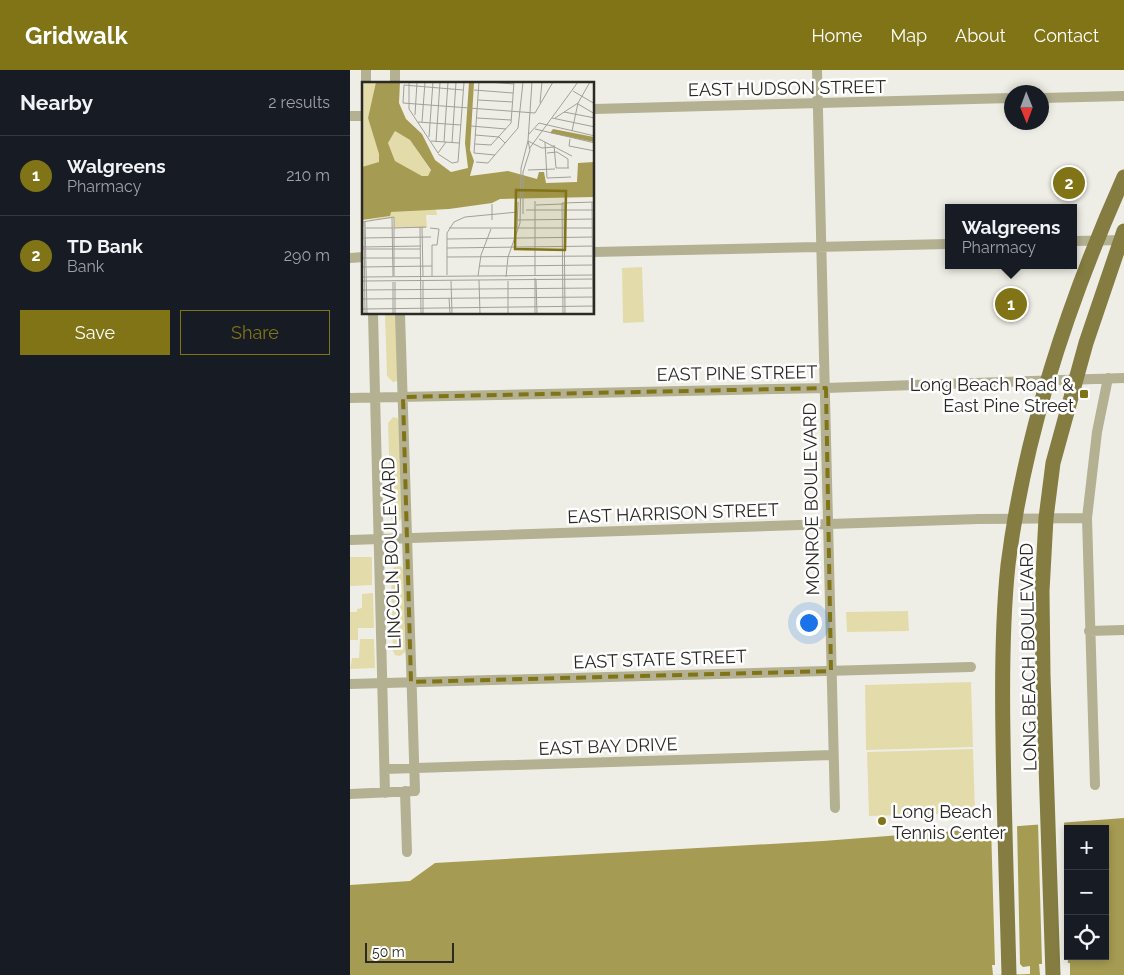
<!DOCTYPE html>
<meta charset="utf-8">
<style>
:root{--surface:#171b24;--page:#20242c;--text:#f1f3f6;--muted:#9ea1a6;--line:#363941;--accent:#807416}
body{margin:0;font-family:Raleway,sans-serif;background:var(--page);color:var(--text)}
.controls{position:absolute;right:15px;bottom:15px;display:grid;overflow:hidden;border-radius:0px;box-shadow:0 2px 8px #0003}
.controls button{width:45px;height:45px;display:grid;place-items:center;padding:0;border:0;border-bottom:1px solid var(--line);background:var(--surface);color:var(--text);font:25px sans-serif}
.compass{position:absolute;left:654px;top:15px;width:45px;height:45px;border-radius:50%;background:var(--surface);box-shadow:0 2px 8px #0003;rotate:179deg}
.scale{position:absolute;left:15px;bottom:12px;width:89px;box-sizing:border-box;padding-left:5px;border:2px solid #2a2926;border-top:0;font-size:14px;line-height:18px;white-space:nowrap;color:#2a2926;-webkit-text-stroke:4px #fff;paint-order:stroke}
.you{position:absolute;left:458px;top:552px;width:18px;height:18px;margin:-12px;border:4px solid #fff;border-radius:50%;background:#1a73e8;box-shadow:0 0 0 8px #1a73e833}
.badge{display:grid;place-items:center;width:32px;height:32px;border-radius:50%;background:var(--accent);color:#fff;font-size:16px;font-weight:700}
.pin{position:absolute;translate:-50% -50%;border:2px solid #fff;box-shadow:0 1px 5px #0006}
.popup{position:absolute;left:595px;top:134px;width:132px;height:65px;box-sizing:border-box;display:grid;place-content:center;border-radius:0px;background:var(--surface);filter:drop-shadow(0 1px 4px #0005);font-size:16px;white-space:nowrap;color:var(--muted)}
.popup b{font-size:19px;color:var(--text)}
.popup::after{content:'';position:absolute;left:50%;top:100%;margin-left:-10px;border:10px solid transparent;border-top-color:var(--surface)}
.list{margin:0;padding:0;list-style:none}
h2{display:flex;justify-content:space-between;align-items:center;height:65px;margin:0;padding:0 20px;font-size:21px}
h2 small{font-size:16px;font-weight:400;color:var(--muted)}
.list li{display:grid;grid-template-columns:32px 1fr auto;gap:15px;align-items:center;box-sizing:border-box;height:80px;padding:0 20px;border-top:1px solid var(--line)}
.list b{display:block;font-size:19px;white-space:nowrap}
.list p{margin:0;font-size:16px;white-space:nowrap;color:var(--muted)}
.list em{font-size:16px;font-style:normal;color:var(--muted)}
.actions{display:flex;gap:10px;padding:15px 20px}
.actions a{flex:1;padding:11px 0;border:1px solid var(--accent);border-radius:0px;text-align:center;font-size:18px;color:var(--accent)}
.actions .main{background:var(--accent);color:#fff}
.icon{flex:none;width:28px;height:28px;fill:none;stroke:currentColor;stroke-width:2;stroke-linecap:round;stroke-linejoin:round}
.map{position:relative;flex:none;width:774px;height:905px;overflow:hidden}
header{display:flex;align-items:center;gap:30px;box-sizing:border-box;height:70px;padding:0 25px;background:var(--accent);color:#fff}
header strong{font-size:24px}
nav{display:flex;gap:28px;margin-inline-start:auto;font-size:18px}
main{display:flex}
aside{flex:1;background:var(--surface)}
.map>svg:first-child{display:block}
.green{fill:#e3dcaa}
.water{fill:#a59b52;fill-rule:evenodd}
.pier{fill:#efeee6}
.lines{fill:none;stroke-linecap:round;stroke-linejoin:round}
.street{stroke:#b4b092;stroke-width:10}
.primary{stroke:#847c41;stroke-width:15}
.marked{fill:none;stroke:#807416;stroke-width:4;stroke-dasharray:10 6;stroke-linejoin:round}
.poi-dot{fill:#807416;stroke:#fff;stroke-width:2}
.labels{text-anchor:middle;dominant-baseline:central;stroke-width:5;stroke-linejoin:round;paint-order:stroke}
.street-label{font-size:18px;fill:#2a2926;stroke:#fff}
.poi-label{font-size:18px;fill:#2a2926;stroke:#fff;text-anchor:end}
.inset-road{fill:none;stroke:#a09f99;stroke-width:1}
.view{fill:#807416;fill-opacity:0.15;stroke:#807416;stroke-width:2.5}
.inset-edge{fill:none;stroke:#2a2926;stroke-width:2.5}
</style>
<header>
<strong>Gridwalk</strong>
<nav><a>Home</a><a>Map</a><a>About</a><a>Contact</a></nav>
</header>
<main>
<aside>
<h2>Nearby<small>2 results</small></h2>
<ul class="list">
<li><span class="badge">1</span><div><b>Walgreens</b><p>Pharmacy</p></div><em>210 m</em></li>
<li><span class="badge">2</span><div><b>TD Bank</b><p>Bank</p></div><em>290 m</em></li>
</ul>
<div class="actions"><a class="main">Save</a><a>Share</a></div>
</aside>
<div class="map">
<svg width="774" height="905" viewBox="0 0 774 905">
<rect width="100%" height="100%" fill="#efeee6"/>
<path class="green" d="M 292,197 L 294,252 L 273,253 L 272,198 Z
M 35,244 L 47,244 L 47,311 L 43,312 L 37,306 Z
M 43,347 L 47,348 L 50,352 L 52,448 L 46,454 L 41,449 L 38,353 Z
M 0,487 L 22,487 L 22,515 L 0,516 Z
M 48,496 L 52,497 L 54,502 L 57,581 L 50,586 L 45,585 L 43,581 L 41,502 L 44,497 Z
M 23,523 L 24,558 L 8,558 L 8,570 L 0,570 L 0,542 L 7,542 L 7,539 L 12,538 L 12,524 Z
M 558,541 L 559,561 L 497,562 L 496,542 Z
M 10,569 L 24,569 L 25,598 L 0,599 L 2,588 L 9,588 Z
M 621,612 L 623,677 L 516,680 L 515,615 Z
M 623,679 L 625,743 L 519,746 L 517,682 Z"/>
<path class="water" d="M 774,748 L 774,905 L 0,905 L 0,815 L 60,811 L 85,793 L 473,771 ZM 718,759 L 755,759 L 755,886 L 718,886 Z"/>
<path class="pier" d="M 714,750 L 718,893 L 720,893 L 720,905 L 690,905 L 689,894 L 692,894 L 688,752 Z
M 667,754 L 670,894 L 673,897 L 680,896 L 680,904 L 643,905 L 642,895 L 645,895 L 641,756 Z"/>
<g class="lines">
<path class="street" d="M 16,0 L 16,14
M 45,0 L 45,14
M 467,0 L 485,738
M 692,28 L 774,26
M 244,39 L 662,28
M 0,46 L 14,46
M 724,171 L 774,170
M 244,182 L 598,174
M 0,188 L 14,187
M 23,244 L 35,723
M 0,328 L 476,318 L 774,308
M 0,470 L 629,449 L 737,448
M 739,561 L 774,560
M 0,614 L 621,597
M 35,699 L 482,685
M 745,715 L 737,448 L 747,362 L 758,308
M 55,721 L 57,782
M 0,724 L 65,721 L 50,244"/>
<path class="primary" d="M 659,905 C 657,826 654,746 653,667 C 652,610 652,552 658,495 C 675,360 719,230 774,107
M 703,905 L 693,605 L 692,521 L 696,448 L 703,393 L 736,273 L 774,161"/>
</g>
<path class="marked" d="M 476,318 L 481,601 L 61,612 L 53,327 Z"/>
<g class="poi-dot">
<rect x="729" y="319" width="10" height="10" rx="2.5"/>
<circle cx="532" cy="751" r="5"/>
</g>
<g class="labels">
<g class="street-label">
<text transform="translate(437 18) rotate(-1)">EAST HUDSON STREET</text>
<text transform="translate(387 303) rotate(-1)">EAST PINE STREET</text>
<text transform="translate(461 429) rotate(-91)">MONROE BOULEVARD</text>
<text transform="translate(323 443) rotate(-2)">EAST HARRISON STREET</text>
<text transform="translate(41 483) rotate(-92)">LINCOLN BOULEVARD</text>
<text transform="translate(678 587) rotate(-91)">LONG BEACH BOULEVARD</text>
<text transform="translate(310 589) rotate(-2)">EAST STATE STREET</text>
<text transform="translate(258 676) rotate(-2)">EAST BAY DRIVE</text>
</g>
<g class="poi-label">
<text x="724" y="314">Long Beach Road &amp;<tspan x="724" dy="21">East Pine Street</tspan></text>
<text x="542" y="741" text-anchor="start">Long Beach<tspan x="542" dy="21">Tennis Center</tspan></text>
</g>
</g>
<g transform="translate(12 12)">
<rect width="232" height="232" fill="#efeee6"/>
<path d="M 0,0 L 14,0 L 6,36 L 17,72 L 17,81 L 0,85 ZM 33,49 L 48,58 L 69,89 L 66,94 L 60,94 L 33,79 L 26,61 ZM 56,127 L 74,128 L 75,133 L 64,133 L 65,146 L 32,146 L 32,136 L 0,139 L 28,134 L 28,130 Z" fill="#e3dcaa"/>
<path d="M 14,0 L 38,0 L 37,21 L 44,37 L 60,52 L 73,78 L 89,90 L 106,86 L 103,61 L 107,0 L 112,0 L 108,68 L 112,79 L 108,94 L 146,89 L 175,97 L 177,90 L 182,90 L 184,101 L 215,100 L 216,81 L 232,80 L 232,115 L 138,117 L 130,121 L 87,127 L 29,130 L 28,134 L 0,138 L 0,85 L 17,80 L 17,72 L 6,36 ZM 33,49 L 48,58 L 69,88 L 66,94 L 60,94 L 33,79 L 26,61 ZM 191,47 L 232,55 L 232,60 L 188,51 Z" fill="#a59b52" fill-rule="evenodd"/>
<path class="inset-road" d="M 47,0 L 47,27 L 76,71 L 84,60M 117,0 L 112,71 L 133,73M 126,0 L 152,2M 101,8 L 42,3 L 41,21 L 173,31 L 191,0M 112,8 L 151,11M 211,9 L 233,22M 116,18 L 151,20M 178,21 L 180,0M 216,22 L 233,32M 202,30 L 233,36M 53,33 L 55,0M 115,36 L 149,38M 190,36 L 233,45M 193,36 L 216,21M 56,40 L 99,43M 60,40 L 63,0M 109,44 L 144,47M 173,47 L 233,61M 210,49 L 216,21 L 228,0M 167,52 L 177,41 L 233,54M 113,53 L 137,55 L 143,61M 67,55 L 71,0M 177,57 L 210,74M 208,57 L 207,64 L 233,69M 69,59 L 97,61M 166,59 L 180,66 L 192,65M 74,60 L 78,0M 82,60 L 86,0M 183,60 L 185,96 L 209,95M 90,61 L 94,0M 113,62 L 129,63 L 149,41 L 152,0M 192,63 L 194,86 L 207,86M 167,67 L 216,0M 185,71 L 195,70 L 206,77 L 206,86M 76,72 L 90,81 L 96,80 L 102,0M 114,80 L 126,81 L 156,46 L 161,0M 166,88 L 193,87M 173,119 L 173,193M 230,120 L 231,232M 202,121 L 203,232M 174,123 L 201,122M 164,128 L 233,128M 161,132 L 161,90 L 168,68 L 166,59M 30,136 L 31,194M 130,138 L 130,122M 156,138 L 233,137M 3,139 L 5,232M 0,140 L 32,135 L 32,194M 2,140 L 3,232M 58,145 L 59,232M 60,145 L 61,194M 4,146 L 31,146M 32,146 L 64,145M 68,146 L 77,147 L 75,163 L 70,163 L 70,194M 87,146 L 233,146M 155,146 L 156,120M 0,156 L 69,155M 85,157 L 233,155M 0,165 L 59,164M 85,166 L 233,164M 0,167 L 58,167M 85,175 L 233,174M 0,176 L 58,176M 117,184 L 145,184M 146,184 L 231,183M 0,185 L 70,184M 85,193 L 85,151 L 92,140 L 103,135 L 156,130M 116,194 L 119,173 L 129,147M 0,195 L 233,193M 144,195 L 146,175 L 158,141 L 159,86 L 166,59 L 170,0M 173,196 L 173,232M 117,198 L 118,232M 174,198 L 175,232M 0,199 L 233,197M 61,199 L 61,232M 89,199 L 90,232M 146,199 L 146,232M 31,200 L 31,232M 33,200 L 33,232M 0,208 L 233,206M 87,216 L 88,232M 0,217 L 233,215M 0,227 L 233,224M 201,232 L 200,121 L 233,120"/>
<path class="view" d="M 154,108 L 204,109 L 203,168 L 153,167 Z"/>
<rect width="232" height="232" class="inset-edge"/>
</g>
</svg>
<div class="controls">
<button>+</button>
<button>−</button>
<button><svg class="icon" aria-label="locate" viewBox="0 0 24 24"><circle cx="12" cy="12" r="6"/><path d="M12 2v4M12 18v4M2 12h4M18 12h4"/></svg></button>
</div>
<svg class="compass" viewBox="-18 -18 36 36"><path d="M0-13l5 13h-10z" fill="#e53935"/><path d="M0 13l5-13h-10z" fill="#9ea1a6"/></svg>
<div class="scale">50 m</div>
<div class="you"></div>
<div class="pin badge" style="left:661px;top:234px">1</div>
<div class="popup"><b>Walgreens</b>Pharmacy</div>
<div class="pin badge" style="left:719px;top:113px">2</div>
</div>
</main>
